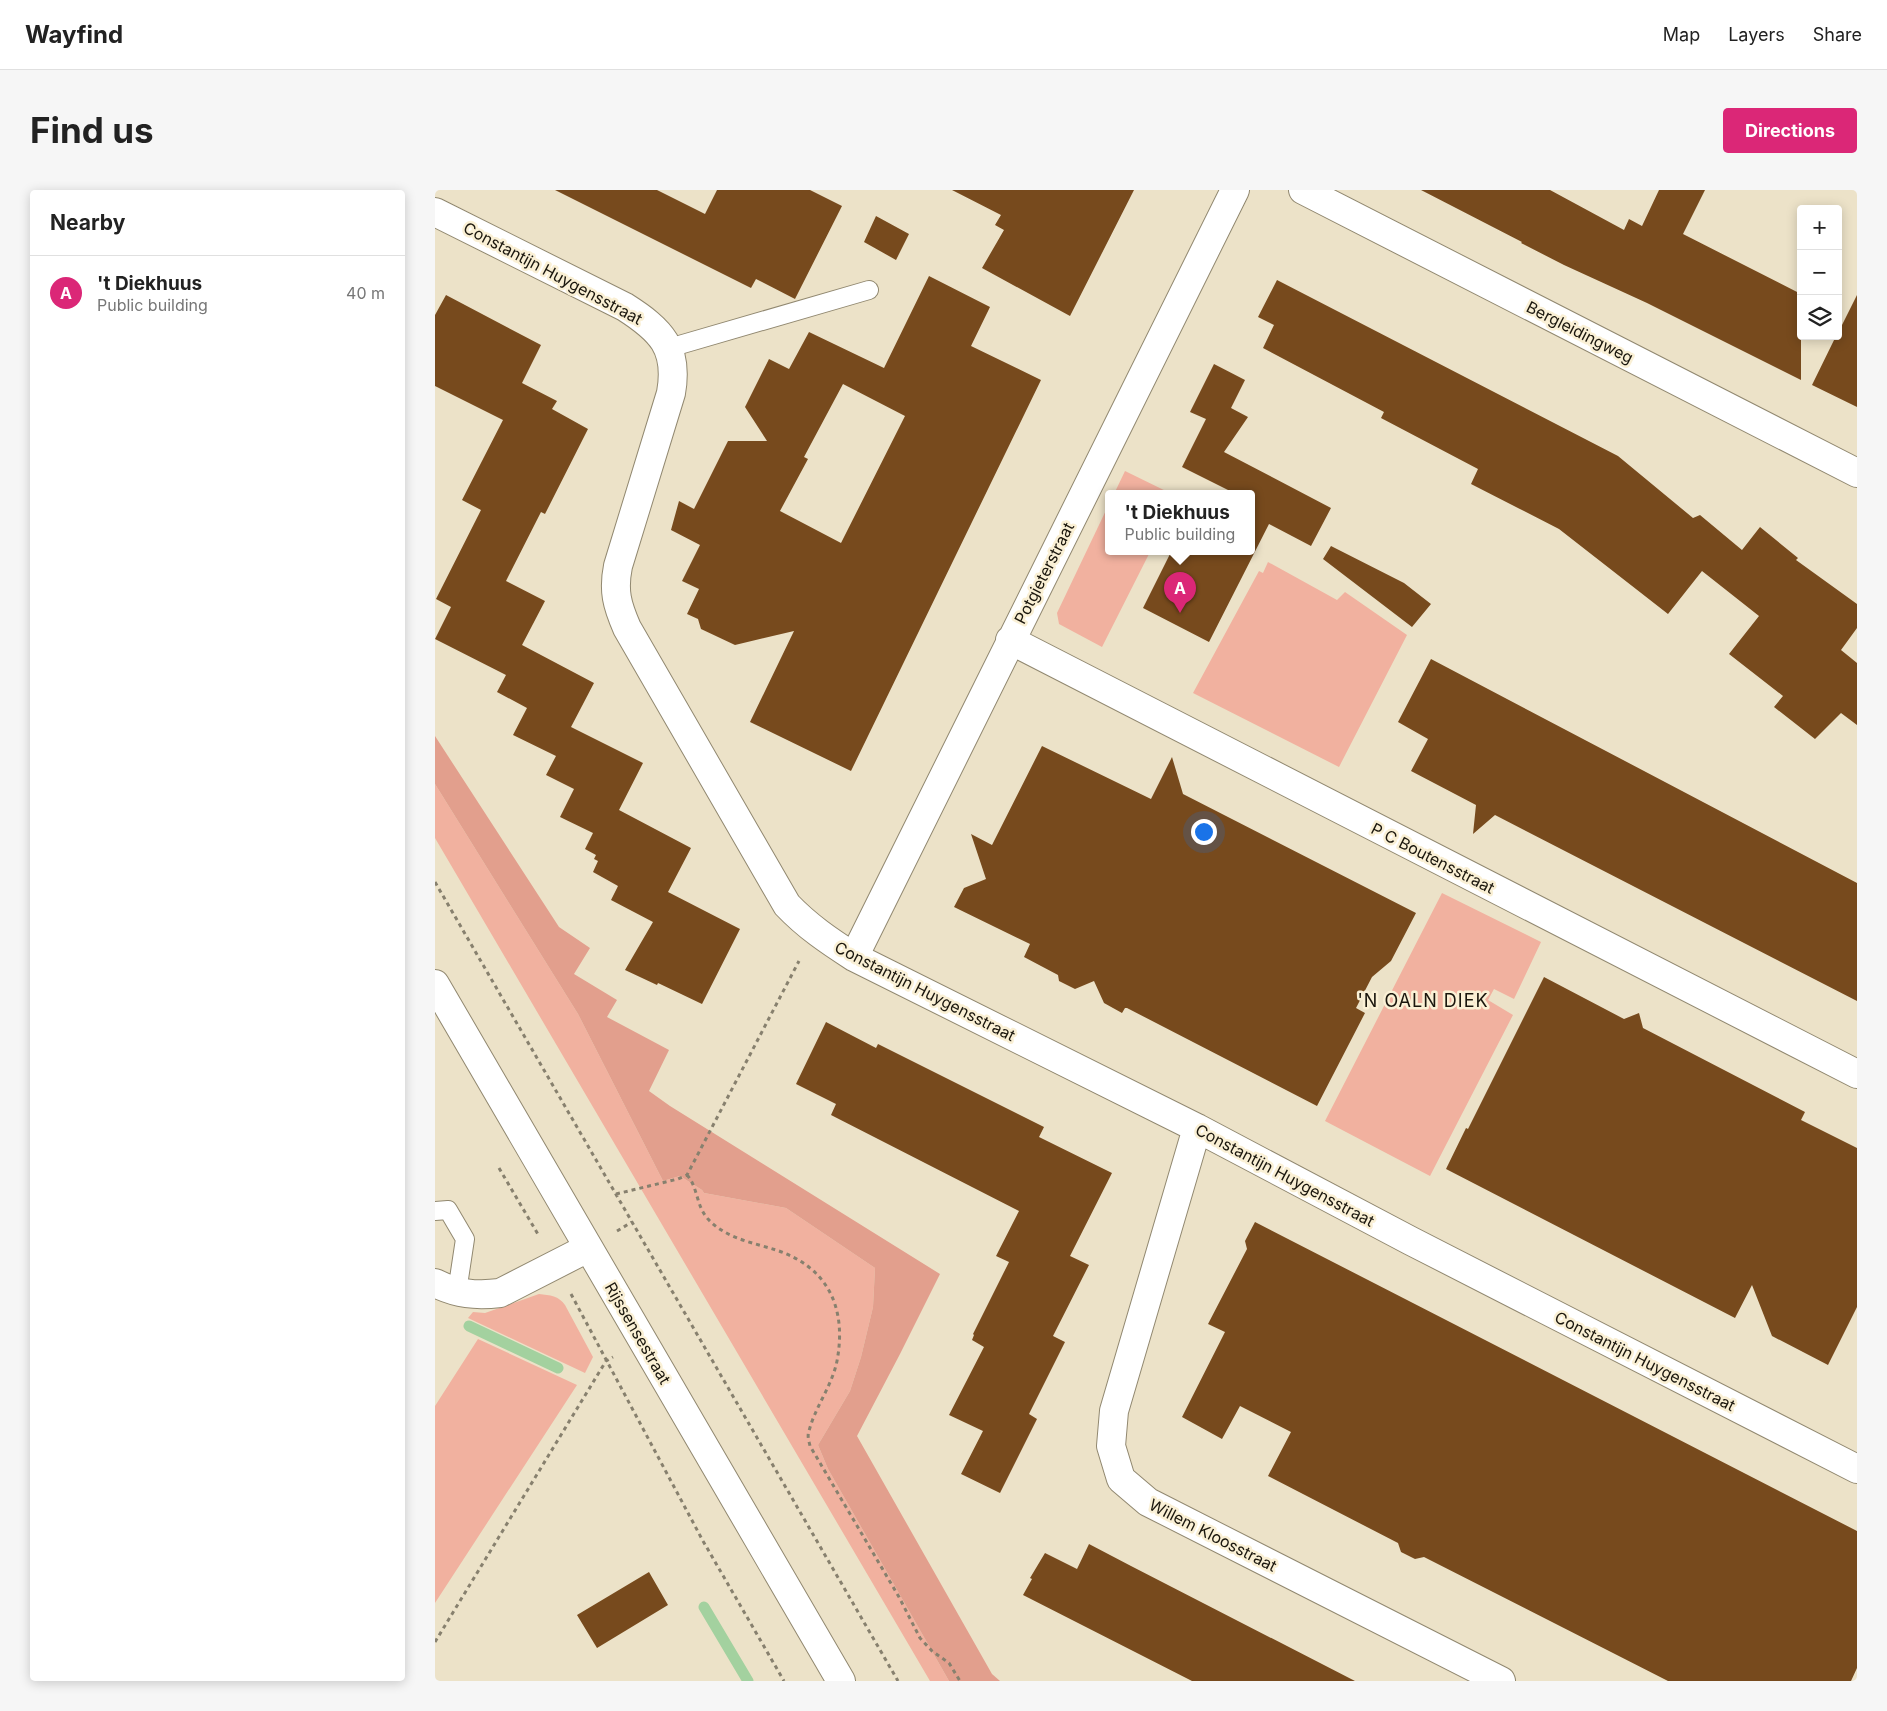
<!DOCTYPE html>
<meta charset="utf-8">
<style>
:root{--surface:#fff;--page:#f6f6f6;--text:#222;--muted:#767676;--line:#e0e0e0;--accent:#db2777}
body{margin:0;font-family:Inter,sans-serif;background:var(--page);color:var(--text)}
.controls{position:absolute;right:15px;top:15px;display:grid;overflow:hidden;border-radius:5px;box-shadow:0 2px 12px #0003}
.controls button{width:45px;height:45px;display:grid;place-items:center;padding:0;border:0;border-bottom:1px solid var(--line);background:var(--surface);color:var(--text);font:25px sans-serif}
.you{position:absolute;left:768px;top:641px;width:18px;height:18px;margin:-12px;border:4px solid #fff;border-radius:50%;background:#1a73e8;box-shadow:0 0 0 8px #1a73e833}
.badge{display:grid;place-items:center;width:32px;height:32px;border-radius:50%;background:var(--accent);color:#fff;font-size:16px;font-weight:700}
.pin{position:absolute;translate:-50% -41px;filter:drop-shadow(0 1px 2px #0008)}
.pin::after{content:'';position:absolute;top:26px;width:18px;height:15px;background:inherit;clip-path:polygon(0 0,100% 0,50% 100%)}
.popup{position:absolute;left:670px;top:300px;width:150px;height:65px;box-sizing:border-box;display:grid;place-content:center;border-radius:5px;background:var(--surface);filter:drop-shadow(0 1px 4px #0005);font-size:16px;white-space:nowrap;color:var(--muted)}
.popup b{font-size:19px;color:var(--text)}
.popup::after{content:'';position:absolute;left:50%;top:100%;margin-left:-10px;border:10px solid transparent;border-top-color:var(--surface)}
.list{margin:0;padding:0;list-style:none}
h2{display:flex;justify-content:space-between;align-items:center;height:65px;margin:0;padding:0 20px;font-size:21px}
h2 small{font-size:16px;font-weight:400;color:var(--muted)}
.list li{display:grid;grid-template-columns:32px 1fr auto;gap:15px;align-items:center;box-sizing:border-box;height:75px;padding:0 20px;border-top:1px solid var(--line)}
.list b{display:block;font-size:19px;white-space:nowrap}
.list p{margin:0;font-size:16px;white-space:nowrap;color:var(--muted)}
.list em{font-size:16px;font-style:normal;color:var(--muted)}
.icon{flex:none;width:28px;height:28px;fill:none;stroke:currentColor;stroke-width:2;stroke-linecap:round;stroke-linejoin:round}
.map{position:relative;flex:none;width:1422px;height:1491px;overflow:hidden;border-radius:5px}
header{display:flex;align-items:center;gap:30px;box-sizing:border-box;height:70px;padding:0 25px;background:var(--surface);border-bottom:1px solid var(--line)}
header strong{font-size:24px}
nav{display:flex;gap:28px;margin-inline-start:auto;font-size:18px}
.intro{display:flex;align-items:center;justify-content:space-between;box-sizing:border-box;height:120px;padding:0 30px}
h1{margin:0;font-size:35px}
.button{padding:12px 22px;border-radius:5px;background:var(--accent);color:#fff;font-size:18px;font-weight:700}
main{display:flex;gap:30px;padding:0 30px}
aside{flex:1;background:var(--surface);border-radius:5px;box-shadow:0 2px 12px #0003}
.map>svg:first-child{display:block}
.green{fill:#f1b19f}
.forest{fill:#e29f8d}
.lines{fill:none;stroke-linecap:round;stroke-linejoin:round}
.stream{stroke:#a3d19f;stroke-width:11}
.building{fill:#774a1d;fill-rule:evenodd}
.service-casing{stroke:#918870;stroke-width:20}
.minor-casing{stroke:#918870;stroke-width:30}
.secondary-casing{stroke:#918870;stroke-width:30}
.path{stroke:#87806e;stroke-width:3;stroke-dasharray:4 4;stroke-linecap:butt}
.service{stroke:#fff;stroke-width:18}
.minor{stroke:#fff;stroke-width:28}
.secondary{stroke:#fff;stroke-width:28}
.labels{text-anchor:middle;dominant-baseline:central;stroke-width:5;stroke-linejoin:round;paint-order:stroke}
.street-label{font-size:16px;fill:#1a160d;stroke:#faf0d5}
.neighbourhood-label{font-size:18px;letter-spacing:1px;fill:#1a160d;stroke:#faf0d5}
</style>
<header>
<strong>Wayfind</strong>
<nav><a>Map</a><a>Layers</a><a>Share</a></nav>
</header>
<div class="intro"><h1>Find us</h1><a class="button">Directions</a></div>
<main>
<aside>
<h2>Nearby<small></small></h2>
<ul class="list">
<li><span class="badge">A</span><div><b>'t Diekhuus</b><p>Public building</p></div><em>40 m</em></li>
</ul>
</aside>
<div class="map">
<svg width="1422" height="1491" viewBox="0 0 1422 1491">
<rect width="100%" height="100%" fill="#ece2c8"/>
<path class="green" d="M 690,281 L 737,304 L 679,304 Z
M 674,314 L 674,362 L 715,362 L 667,457 L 624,434 L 622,423 Z
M 833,372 L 902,410 L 910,402 L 972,445 L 904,577 L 758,503 L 824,381 L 828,383 Z
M 0,594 L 143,824 L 228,991 L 245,986 L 267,1000 L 269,1003 L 351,1018 L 440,1078 L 438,1117 L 426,1167 L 415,1201 L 383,1255 L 393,1279 L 514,1491 L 495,1491 L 0,648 Z
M 1007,703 L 1106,752 L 1079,809 L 1059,799 L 1053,810 L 1078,825 L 995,986 L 890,931 Z
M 104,1104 C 115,1105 124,1106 130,1115 L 158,1167 L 150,1183 L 33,1128 L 38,1122 L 50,1123 Z
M 43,1149 L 142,1195 L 0,1413 L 0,1216 Z"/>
<path class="forest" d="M 0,546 L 124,737 L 155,758 L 139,784 L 182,810 L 172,827 L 234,860 L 214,901 L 235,916 L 505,1084 L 465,1164 L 422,1246 L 557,1484 L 565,1491 L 514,1491 L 393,1279 L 383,1255 L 415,1201 L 426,1167 L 438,1117 L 440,1078 L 351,1018 L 269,1003 L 267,1000 L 245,986 L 228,991 L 143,824 L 0,594 Z"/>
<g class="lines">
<path class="stream" d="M 34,1136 L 123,1178
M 269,1417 L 313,1491"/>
</g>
<path class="building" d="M 120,0 L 222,0 L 270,24 L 282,0 L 375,0 L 407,16 L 360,109 L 321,89 L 316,98 Z
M 517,0 L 699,0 L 635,126 L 547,78 L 569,40 L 560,35 L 566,25 Z
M 986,0 L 1115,0 L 1189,40 L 1194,29 L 1207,36 L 1224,0 L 1270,0 L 1248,44 L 1366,104 L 1366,190 L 1212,113 L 1129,75 L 1086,53 L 1087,52 Z
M 441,26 L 474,44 L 461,70 L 429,52 Z
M 494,86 L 555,117 L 536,156 L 606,190 L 416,581 L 315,532 L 359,441 L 300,455 L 266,439 L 263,429 L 252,424 L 264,399 L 247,391 L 265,355 L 236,340 L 244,311 L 259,319 L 293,251 L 332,251 L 310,217 L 334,169 L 354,179 L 374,142 L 449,178 ZM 408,194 L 470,226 L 406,353 L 345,321 L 373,269 L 369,267 Z
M 842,90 L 1183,266 L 1258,328 L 1265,325 L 1307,360 L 1325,337 L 1363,368 L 1361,370 L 1422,414 L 1422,438 L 1406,460 L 1422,473 L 1422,535 L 1406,523 L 1380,549 L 1339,517 L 1348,506 L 1294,464 L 1324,426 L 1267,381 L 1233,424 L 1124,339 L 1036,294 L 1043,279 L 946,228 L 949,222 L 828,158 L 839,135 L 823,127 Z
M 11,105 L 106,155 L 87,193 L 122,211 L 117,219 L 153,239 L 110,324 L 106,322 L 71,391 L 110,411 L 87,455 L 159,493 L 136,537 L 208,573 L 184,620 L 256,658 L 233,702 L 305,739 L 267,814 L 223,793 L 222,795 L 190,780 L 218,732 L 176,710 L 183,696 L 158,682 L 163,671 L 159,669 L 161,665 L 150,659 L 158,643 L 125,627 L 139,599 L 111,585 L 121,566 L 78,545 L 92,518 L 62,502 L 71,485 L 0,449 L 16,417 L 1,409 L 46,320 L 27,310 L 68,230 L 0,196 L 0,125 Z
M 1422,105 L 1422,217 L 1377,195 L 1401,146 L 1403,146 L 1403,143 Z
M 779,174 L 810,190 L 796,218 L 813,227 L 789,262 L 896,318 L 876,356 L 834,334 L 774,452 L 708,418 L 736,362 L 816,362 L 816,304 L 801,304 L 747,277 L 771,229 L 755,222 Z
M 896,356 L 969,393 L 996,414 L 977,437 L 888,369 Z
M 996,469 L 1422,693 L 1422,811 L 1060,625 L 1038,644 L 1041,615 L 976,581 L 993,549 L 963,532 Z
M 607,556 L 716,609 L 737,567 L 748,604 L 981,723 L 956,771 L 937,787 L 921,818 L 930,823 L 882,916 L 692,818 L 690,818 L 687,823 L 669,813 L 659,791 L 640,799 L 624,791 L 623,785 L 589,767 L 595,754 L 519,717 L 529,698 L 551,689 L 536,644 L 557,655 Z
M 1109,787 L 1189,829 L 1204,823 L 1208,838 L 1370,922 L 1366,930 L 1422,958 L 1422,1117 L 1393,1175 L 1337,1146 L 1317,1095 L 1300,1128 L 1011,979 L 1031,938 L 1033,939 Z
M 391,832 L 441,858 L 443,854 L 609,937 L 604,947 L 677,983 L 635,1066 L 654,1075 L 618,1146 L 630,1152 L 594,1224 L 602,1229 L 565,1303 L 526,1284 L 548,1241 L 514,1225 L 549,1157 L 537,1150 L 539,1145 L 538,1144 L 574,1072 L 561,1066 L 584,1021 L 396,925 L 401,914 L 361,894 Z
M 820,1032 L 1422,1341 L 1422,1478 L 1416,1491 L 1233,1491 L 989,1367 L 980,1369 L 966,1362 L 963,1353 L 833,1286 L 856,1242 L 805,1216 L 787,1249 L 747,1227 L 790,1142 L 773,1134 L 812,1059 L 810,1051 Z
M 654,1354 L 696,1376 L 920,1491 L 757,1491 L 588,1405 L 597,1389 L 595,1388 L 610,1363 L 642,1379 Z
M 214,1382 L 233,1415 L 162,1458 L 142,1425 Z"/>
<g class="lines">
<g class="service-casing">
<path id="service" d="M 234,158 L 434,100
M 0,1021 L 13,1020 L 30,1049 L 22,1102"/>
</g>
<g class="minor-casing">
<path id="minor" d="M 868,0 L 1422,283
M 0,22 L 190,117 C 226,140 244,158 236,203 L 183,376 C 178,401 182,415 192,438 L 352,715 C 372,736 394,751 419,767 L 762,938 L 976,1051 L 1422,1279
M 575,450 L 1422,884
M 419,767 L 800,0
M 762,938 L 679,1221 L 676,1256 L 686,1289 L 713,1312 L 1066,1491
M 0,1093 C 22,1104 41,1106 65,1103 L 153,1058"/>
</g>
<g class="secondary-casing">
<path id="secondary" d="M 0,794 L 406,1491"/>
</g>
<path class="path" d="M 0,692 L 463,1491
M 64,978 L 104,1046
M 252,985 C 263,997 261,1016 273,1029 C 290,1048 319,1053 341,1060 C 393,1077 412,1118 402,1171 C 397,1196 380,1217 374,1241 C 372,1246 374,1251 375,1256 L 464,1407 L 485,1448 L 497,1461 L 514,1473 L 525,1491
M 181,1004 L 243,989 L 252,985 L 364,771
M 182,1041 L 197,1032
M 136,1104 L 268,1351 L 349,1491
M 0,1452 L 171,1171 L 178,1167"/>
<use href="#service" class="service"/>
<use href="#minor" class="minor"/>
<use href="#secondary" class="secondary"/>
</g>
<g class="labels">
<g class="street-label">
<text transform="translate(118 83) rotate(28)">Constantijn Huygensstraat</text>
<text transform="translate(1145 142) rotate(27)">Bergleidingweg</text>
<text transform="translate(609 383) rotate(-63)">Potgieterstraat</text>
<text transform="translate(998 668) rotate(27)">P C Boutensstraat</text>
<text transform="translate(490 801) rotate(27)">Constantijn Huygensstraat</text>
<text transform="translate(850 985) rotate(28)">Constantijn Huygensstraat</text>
<text transform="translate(203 1143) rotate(60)">Rijssensestraat</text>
<text transform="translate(1210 1171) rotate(27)">Constantijn Huygensstraat</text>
<text transform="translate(778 1345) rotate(27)">Willem Kloosstraat</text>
</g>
<g class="neighbourhood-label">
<text x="988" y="810">'N OALN DIEK</text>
</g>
</g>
</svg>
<div class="controls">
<button>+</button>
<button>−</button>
<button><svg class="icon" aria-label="layers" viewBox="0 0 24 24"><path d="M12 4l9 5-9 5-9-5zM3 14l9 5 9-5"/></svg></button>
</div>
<div class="you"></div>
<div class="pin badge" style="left:745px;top:423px">A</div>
<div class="popup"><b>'t Diekhuus</b>Public building</div>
</div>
</main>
